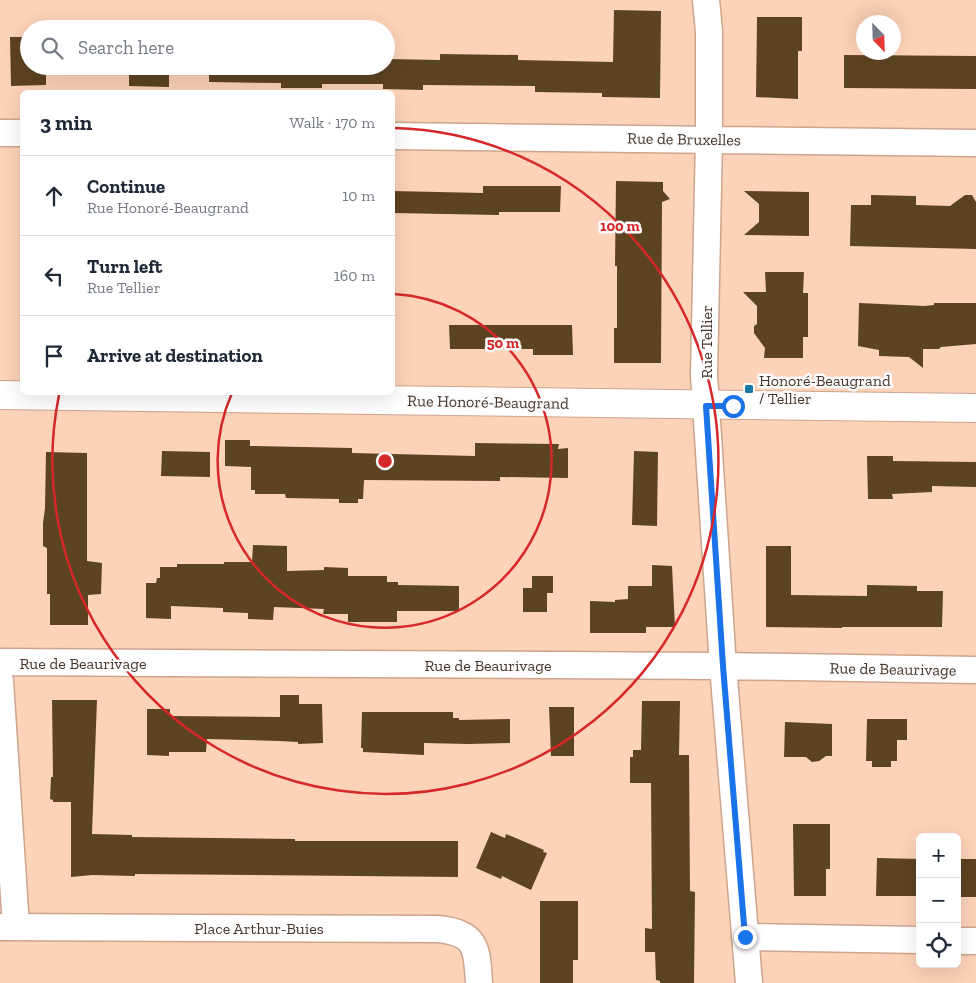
<!DOCTYPE html>
<meta charset="utf-8">
<style>
:root{--surface:#fff;--page:#f2f2f3;--text:#1f2937;--muted:#747a83;--line:#e0e1e3}
body{margin:0;font-family:"Zilla Slab",serif;background:var(--page);color:var(--text)}
.controls{position:absolute;right:15px;bottom:15px;display:grid;overflow:hidden;border-radius:8px;box-shadow:0 5px 20px #0002}
.controls button{width:45px;height:45px;display:grid;place-items:center;padding:0;border:0;border-bottom:1px solid var(--line);background:var(--surface);color:var(--text);font:25px sans-serif}
.compass{position:absolute;left:856px;top:15px;width:45px;height:45px;border-radius:50%;background:var(--surface);box-shadow:0 5px 20px #0002;rotate:157deg}
.stop{position:absolute;width:15px;height:15px;margin:-11px;border:4px solid #1a73e8;border-radius:50%;background:#fff}
.stop.end{background:#1a73e8;border-color:#fff;box-shadow:0 1px 5px #0008}
.list{margin:0;padding:0;list-style:none}
h2{display:flex;justify-content:space-between;align-items:center;height:65px;margin:0;padding:0 20px;font-size:21px}
h2 small{font-size:16px;font-weight:400;color:var(--muted)}
.list li{display:grid;grid-template-columns:32px 1fr auto;gap:15px;align-items:center;box-sizing:border-box;height:80px;padding:0 20px;border-top:1px solid var(--line)}
.list b{display:block;font-size:19px;white-space:nowrap}
.list p{margin:0;font-size:16px;white-space:nowrap;color:var(--muted)}
.list em{font-size:16px;font-style:normal;color:var(--muted)}
.icon{flex:none;width:28px;height:28px;fill:none;stroke:currentColor;stroke-width:2;stroke-linecap:round;stroke-linejoin:round}
.map{position:relative;flex:none;width:976px;height:983px;overflow:hidden}
.search{position:absolute;background:var(--surface);box-shadow:0 5px 20px #0002;left:20px;top:20px;width:375px;height:55px;display:flex;align-items:center;gap:12px;box-sizing:border-box;padding:0 18px;border-radius:28px;color:var(--muted);font-size:19px}
.panel{position:absolute;background:var(--surface);box-shadow:0 5px 20px #0002;left:20px;top:90px;width:375px;height:305px;border-radius:8px}
.map>svg:first-child{display:block}
.building{fill:#5c4322}
.lines{fill:none;stroke-linecap:round;stroke-linejoin:round}
.minor-casing{stroke:#cda58c;stroke-width:29}
.tertiary-casing{stroke:#cda58c;stroke-width:30}
.minor{stroke:#fff;stroke-width:26}
.tertiary{stroke:#fff;stroke-width:28}
.route{stroke:#1a73e8;stroke-width:6}
.ring{fill:none;stroke:#d62828;stroke-width:2.5}
.poi-dot{fill:#157ba6;stroke:#fcfcfc;stroke-width:2}
.labels{text-anchor:middle;dominant-baseline:central;stroke-width:5;stroke-linejoin:round;paint-order:stroke}
.street-label{font-size:16px;fill:#47362c;stroke:#fcfcfc}
.poi-label{font-size:16px;fill:#47362c;stroke:#fcfcfc;text-anchor:start}
.centre{fill:#d62828;stroke:#fcfcfc;stroke-width:2.5}
.ring-label{font-size:15px;text-anchor:middle;font-weight:bold;fill:#d62828;stroke:#fcfcfc;stroke-width:5;stroke-linejoin:round;paint-order:stroke}
</style>
<div class="map">
<svg width="976" height="983" viewBox="0 0 976 983">
<rect width="100%" height="100%" fill="#fcd2b8"/>
<path class="building" d="M 614,10 L 661,11 L 660,98 L 602,97 L 602,93 L 535,92 L 535,86 L 423,85 L 423,90 L 383,89 L 383,84 L 322,84 L 322,88 L 281,88 L 281,83 L 209,82 L 209,66 L 386,66 L 386,59 L 440,60 L 440,54 L 518,55 L 518,60 L 613,62 Z
M 757,17 L 802,17 L 802,51 L 798,51 L 798,99 L 756,97 Z
M 10,37 L 29,37 L 29,66 L 46,66 L 46,85 L 11,86 Z
M 844,55 L 976,56 L 976,89 L 844,88 Z
M 129,66 L 169,66 L 169,87 L 129,86 Z
M 616,181 L 663,182 L 663,191 L 670,199 L 662,202 L 661,363 L 614,363 L 614,328 L 617,328 L 617,266 L 615,266 Z
M 483,186 L 561,186 L 560,212 L 499,212 L 499,215 L 392,213 L 392,191 L 483,193 Z
M 744,191 L 809,192 L 809,236 L 744,235 L 759,222 L 759,204 Z
M 871,195 L 916,196 L 916,205 L 950,206 L 965,195 L 972,195 L 976,202 L 976,249 L 850,246 L 851,205 L 871,205 Z
M 765,272 L 804,272 L 803,293 L 808,293 L 808,337 L 803,337 L 803,358 L 764,358 L 765,348 L 754,333 L 754,326 L 757,324 L 757,306 L 743,292 L 766,292 Z
M 859,303 L 924,306 L 934,305 L 934,303 L 976,303 L 976,344 L 941,347 L 939,349 L 923,349 L 923,368 L 909,357 L 879,356 L 879,350 L 858,346 Z
M 449,325 L 572,325 L 573,355 L 533,355 L 533,349 L 450,349 Z
M 225,440 L 250,440 L 250,446 L 352,448 L 352,453 L 475,456 L 475,443 L 559,444 L 558,449 L 568,448 L 568,478 L 500,477 L 500,481 L 364,480 L 363,499 L 358,499 L 358,503 L 339,503 L 339,499 L 286,498 L 285,494 L 255,494 L 255,490 L 251,490 L 251,467 L 225,466 Z
M 162,451 L 210,452 L 210,477 L 161,476 Z
M 634,451 L 658,452 L 657,526 L 632,525 Z
M 46,452 L 87,453 L 87,561 L 102,563 L 101,594 L 88,595 L 88,625 L 50,625 L 50,594 L 47,594 L 47,548 L 43,546 L 43,523 L 45,508 Z
M 867,456 L 893,456 L 893,461 L 976,462 L 976,487 L 932,486 L 932,492 L 892,494 L 893,499 L 868,499 Z
M 253,545 L 287,546 L 287,571 L 324,570 L 324,567 L 348,568 L 348,576 L 387,576 L 387,582 L 398,582 L 398,585 L 459,586 L 459,611 L 397,611 L 397,622 L 348,622 L 348,614 L 323,614 L 324,609 L 274,607 L 273,620 L 248,619 L 248,613 L 223,612 L 223,608 L 171,606 L 171,619 L 146,618 L 146,583 L 156,583 L 157,578 L 160,578 L 160,567 L 177,567 L 177,564 L 224,564 L 224,562 L 252,562 Z
M 766,546 L 791,546 L 791,595 L 867,596 L 867,585 L 917,586 L 917,591 L 943,591 L 942,627 L 842,627 L 842,628 L 766,627 Z
M 652,565 L 672,566 L 675,627 L 646,627 L 646,633 L 590,633 L 590,601 L 615,602 L 615,600 L 628,599 L 628,586 L 652,586 Z
M 532,576 L 553,576 L 553,593 L 547,593 L 547,612 L 523,612 L 523,588 L 532,588 Z
M 280,695 L 299,695 L 299,704 L 322,704 L 323,743 L 298,744 L 298,742 L 279,741 L 207,739 L 206,752 L 169,752 L 169,756 L 147,755 L 147,709 L 170,709 L 170,716 L 280,717 Z
M 52,700 L 97,700 L 92,834 L 132,835 L 132,837 L 295,839 L 295,841 L 458,841 L 458,877 L 135,874 L 135,876 L 92,875 L 71,877 L 71,802 L 53,802 L 53,800 L 50,799 L 51,777 L 53,777 Z
M 642,701 L 680,701 L 679,755 L 689,755 L 690,891 L 695,892 L 694,983 L 660,983 L 660,981 L 656,980 L 655,952 L 645,952 L 645,928 L 652,929 L 651,783 L 630,783 L 630,757 L 633,757 L 633,750 L 641,750 Z
M 549,707 L 574,707 L 574,756 L 551,756 Z
M 362,712 L 453,712 L 453,718 L 459,718 L 459,720 L 510,719 L 510,743 L 468,744 L 424,743 L 424,755 L 363,752 L 363,748 L 361,748 Z
M 867,719 L 907,719 L 907,740 L 897,740 L 897,761 L 891,761 L 891,767 L 872,767 L 872,761 L 866,761 Z
M 785,722 L 832,724 L 832,756 L 826,756 L 819,761 L 812,762 L 806,757 L 784,757 Z
M 793,824 L 830,824 L 830,869 L 826,869 L 826,896 L 794,896 Z
M 491,832 L 505,838 L 506,834 L 544,850 L 543,852 L 547,853 L 531,890 L 502,876 L 501,879 L 476,868 Z
M 877,858 L 920,859 L 920,896 L 876,896 Z
M 957,859 L 976,859 L 976,897 L 957,897 Z
M 540,901 L 578,901 L 578,960 L 573,960 L 573,983 L 540,983 Z"/>
<g class="lines">
<g class="minor-casing">
<path id="minor" d="M 706,0 L 709,31 L 709,139 L 704,375 L 723,666 L 749,983
M 0,133 L 22,133
M 392,136 L 976,143
M 0,662 L 723,666 L 976,670
M 0,681 L 16,927
M 0,927 L 438,929 C 477,933 477,948 479,983
M 745,937 L 920,940
M 957,941 L 976,941"/>
</g>
<g class="tertiary-casing">
<path id="tertiary" d="M 0,395 L 976,408"/>
</g>
<use href="#minor" class="minor"/>
<use href="#tertiary" class="tertiary"/>
</g>
<g class="lines">
<path class="route" d="M 733,406 L 706,406 L 723,666 L 745,937"/>
</g>
<g class="ring">
<path d="M394 294A167 167 0 1 1 232 393"/>
<path d="M394 128A333 333 0 1 1 59 395"/>
</g>
<rect class="poi-dot" x="744" y="384" width="10" height="10" rx="2.5"/>
<g class="labels">
<g class="street-label">
<text transform="translate(684 139) rotate(1)">Rue de Bruxelles</text>
<text transform="translate(706 342) rotate(-90)">Rue Tellier</text>
<text transform="translate(488 402) rotate(1)">Rue Honoré-Beaugrand</text>
<text x="83" y="663">Rue de Beaurivage</text>
<text x="488" y="665">Rue de Beaurivage</text>
<text transform="translate(893 669) rotate(1)">Rue de Beaurivage</text>
<text x="259" y="928">Place Arthur-Buies</text>
</g>
<g class="poi-label">
<text x="759" y="380">Honoré-Beaugrand<tspan x="759" dy="18">/ Tellier</tspan></text>
</g>
</g>
<circle cx="385" cy="461" r="8" class="centre"/>
<g class="ring-label">
<text x="620" y="231">100 m</text>
<text x="503" y="348">50 m</text>
</g>
</svg>
<div class="controls">
<button>+</button>
<button>−</button>
<button><svg class="icon" aria-label="locate" viewBox="0 0 24 24"><circle cx="12" cy="12" r="6"/><path d="M12 2v4M12 18v4M2 12h4M18 12h4"/></svg></button>
</div>
<svg class="compass" viewBox="-18 -18 36 36"><path d="M0-13l5 13h-10z" fill="#e53935"/><path d="M0 13l5-13h-10z" fill="#747a83"/></svg>
<div class="stop" style="left:733px;top:406px"></div>
<div class="stop end" style="left:745px;top:937px"></div>
<div class="search"><svg class="icon" aria-label="search" viewBox="0 0 24 24"><circle cx="10" cy="10" r="6"/><path d="M15 15l6 6"/></svg>Search here</div>
<section class="panel">
<h2>3 min<small>Walk · 170 m</small></h2>
<ul class="list">
<li><svg class="icon" aria-label="ahead" viewBox="0 0 24 24"><path d="M12 20V5M6 11l6-6 6 6"/></svg><div><b>Continue</b><p>Rue Honoré-Beaugrand</p></div><em>10 m</em></li>
<li><svg class="icon" aria-label="left" viewBox="0 0 24 24"><path d="M17 20v-9H6M10 6l-5 5 5 5"/></svg><div><b>Turn left</b><p>Rue Tellier</p></div><em>160 m</em></li>
<li><svg class="icon" aria-label="arrive" viewBox="0 0 24 24"><path d="M6 21V4h12l-3 4 3 4H6"/></svg><div><b>Arrive at destination</b></div></li>
</ul>
</section>
</div>
